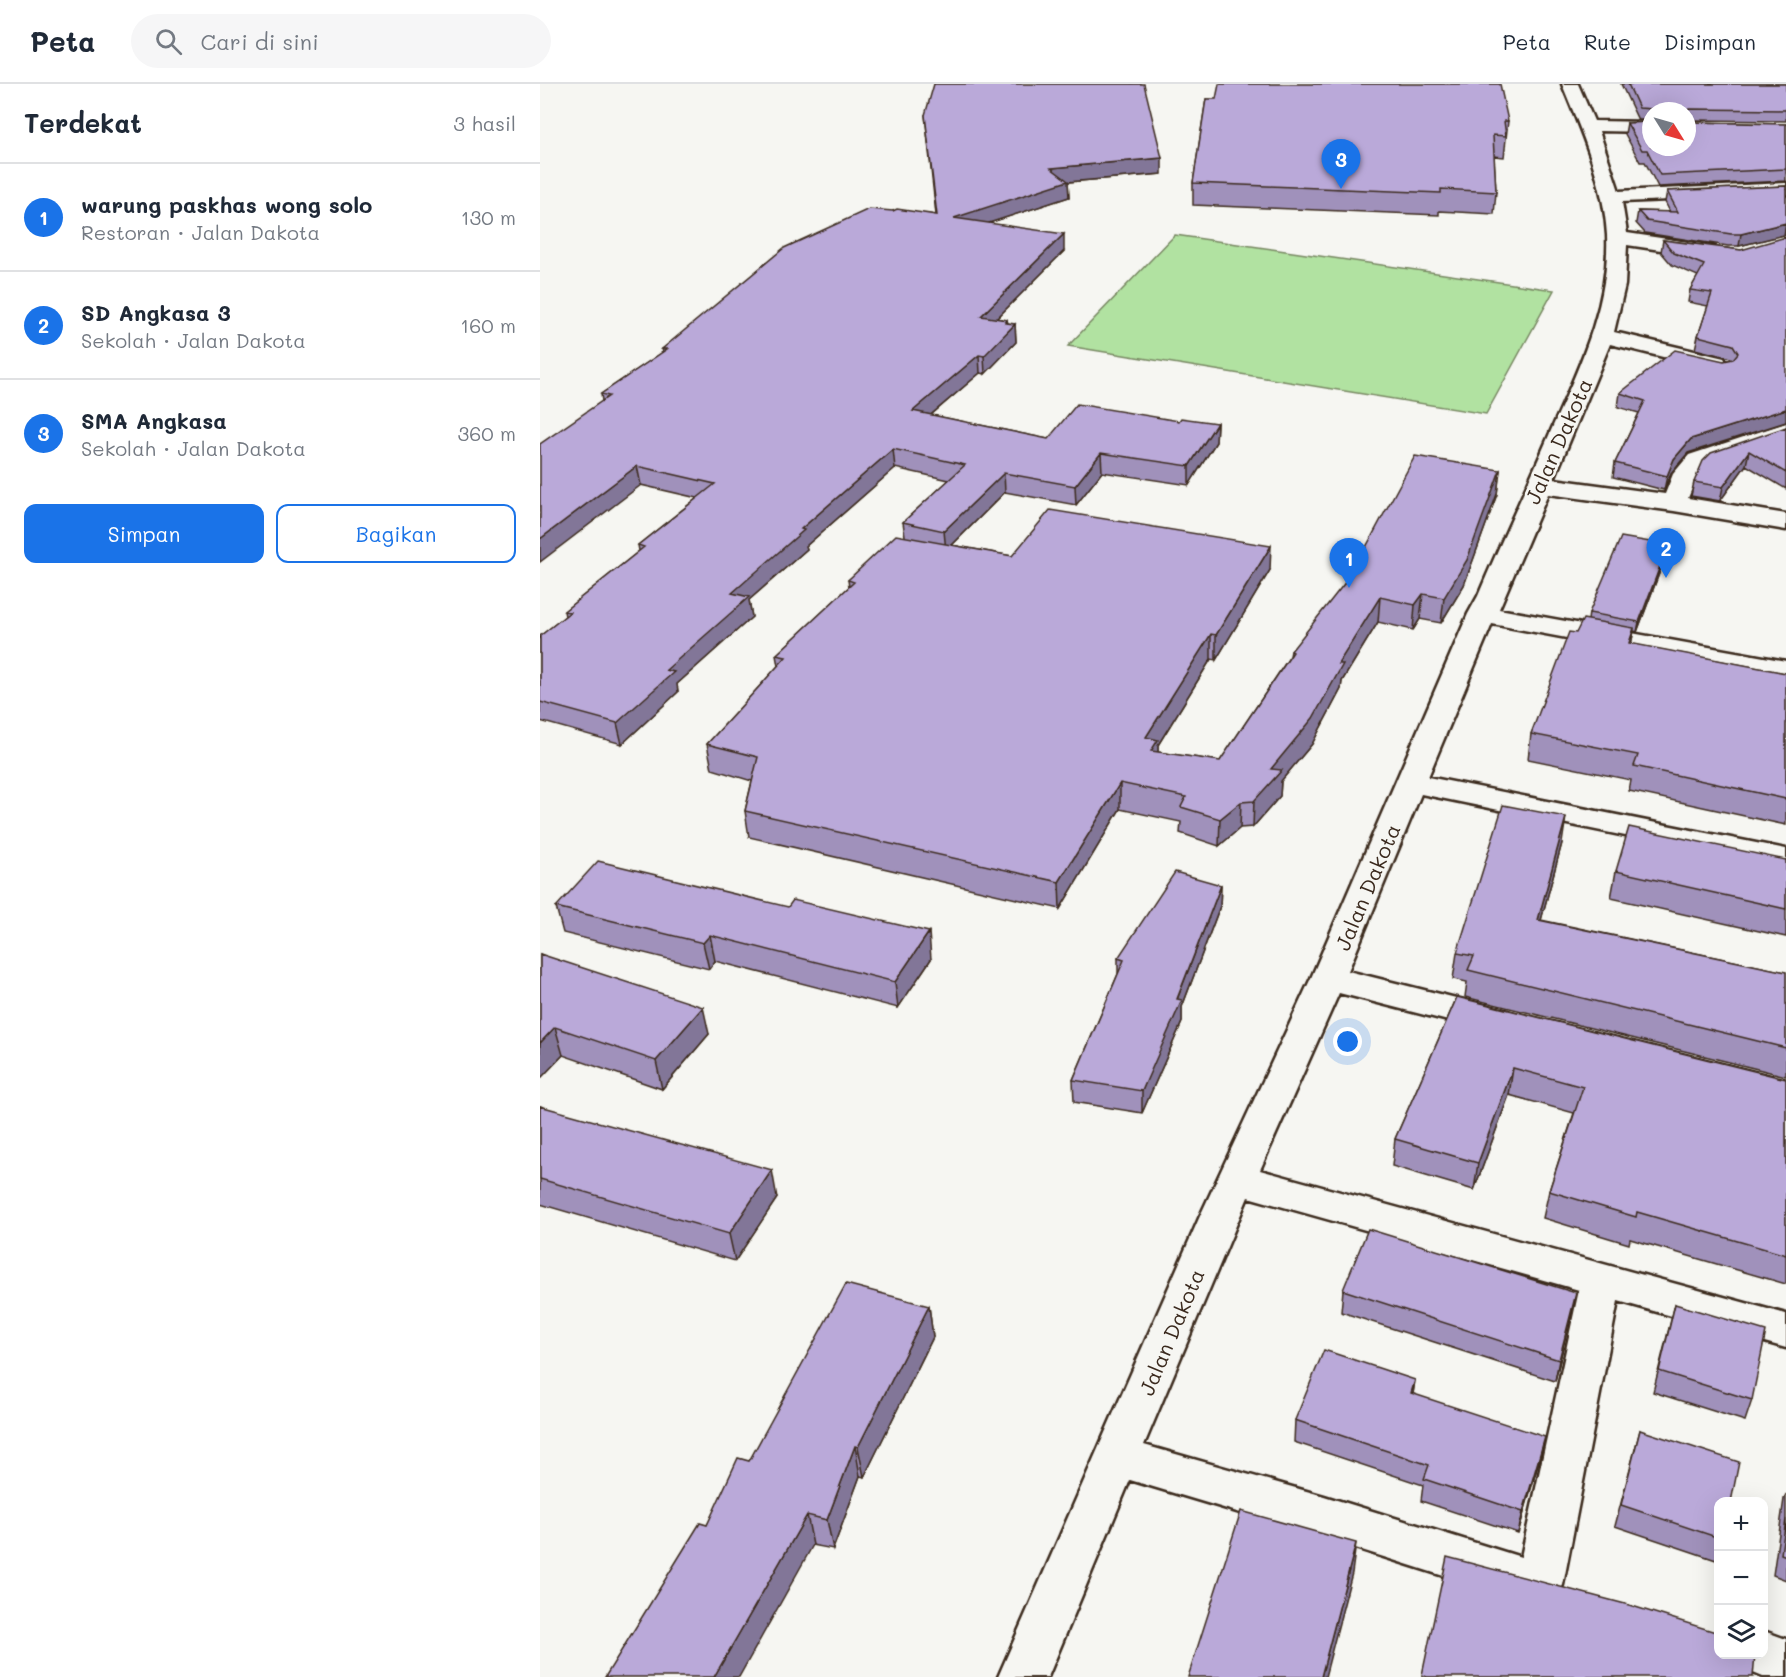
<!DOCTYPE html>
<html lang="id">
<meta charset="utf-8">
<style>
:root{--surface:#fff;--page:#f6f6f7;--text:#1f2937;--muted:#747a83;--line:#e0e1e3;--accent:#1a73e8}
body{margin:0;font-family:Mali,sans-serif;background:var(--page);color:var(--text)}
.controls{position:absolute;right:18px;bottom:18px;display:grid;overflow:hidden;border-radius:12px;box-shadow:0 6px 24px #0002}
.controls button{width:54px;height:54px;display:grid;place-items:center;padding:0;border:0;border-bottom:2px solid var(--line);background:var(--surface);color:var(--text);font:30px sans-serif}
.compass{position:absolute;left:1102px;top:18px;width:54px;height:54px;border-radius:50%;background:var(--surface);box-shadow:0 6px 24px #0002;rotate:127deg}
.you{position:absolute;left:808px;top:958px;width:21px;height:21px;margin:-15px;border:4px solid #fff;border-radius:50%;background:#1a73e8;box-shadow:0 0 0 9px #1a73e833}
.badge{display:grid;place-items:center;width:39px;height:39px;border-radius:50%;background:var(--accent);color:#fff;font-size:20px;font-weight:700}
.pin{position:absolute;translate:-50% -50px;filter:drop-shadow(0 2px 3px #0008)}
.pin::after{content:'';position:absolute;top:32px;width:21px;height:18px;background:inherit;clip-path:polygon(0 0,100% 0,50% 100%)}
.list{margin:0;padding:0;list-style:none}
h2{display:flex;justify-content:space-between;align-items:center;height:78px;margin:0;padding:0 24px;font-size:26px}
h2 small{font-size:20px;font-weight:400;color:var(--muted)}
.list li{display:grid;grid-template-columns:39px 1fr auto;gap:18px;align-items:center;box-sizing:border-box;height:108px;padding:0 24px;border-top:2px solid var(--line)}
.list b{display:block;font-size:22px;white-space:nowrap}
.list p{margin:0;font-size:20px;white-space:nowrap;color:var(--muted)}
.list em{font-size:20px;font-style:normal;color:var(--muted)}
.actions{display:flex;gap:12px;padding:18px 24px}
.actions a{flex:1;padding:14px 0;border:2px solid var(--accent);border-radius:12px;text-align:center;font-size:21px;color:var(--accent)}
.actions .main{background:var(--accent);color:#fff}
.icon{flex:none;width:33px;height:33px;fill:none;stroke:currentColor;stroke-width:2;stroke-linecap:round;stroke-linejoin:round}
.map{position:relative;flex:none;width:1246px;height:1593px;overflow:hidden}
header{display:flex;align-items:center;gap:36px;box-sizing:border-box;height:84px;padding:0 30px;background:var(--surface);border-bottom:2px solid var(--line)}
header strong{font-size:28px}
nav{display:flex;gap:33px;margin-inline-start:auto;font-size:21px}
.search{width:420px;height:54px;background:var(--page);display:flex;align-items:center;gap:15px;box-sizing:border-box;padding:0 21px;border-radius:33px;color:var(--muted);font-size:22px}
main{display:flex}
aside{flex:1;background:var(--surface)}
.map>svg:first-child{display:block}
.green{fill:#b1e2a1;stroke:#768660;stroke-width:1.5}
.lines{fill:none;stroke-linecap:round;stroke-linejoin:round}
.minor-casing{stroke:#3b2a1e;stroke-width:5}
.minor{fill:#f6f6f2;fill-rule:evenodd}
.wall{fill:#a091bb;stroke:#3b2a1e;stroke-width:1.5}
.shaded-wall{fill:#827698;stroke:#3b2a1e;stroke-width:1.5}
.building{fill:#baa9d9;stroke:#3b2a1e;stroke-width:1.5}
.labels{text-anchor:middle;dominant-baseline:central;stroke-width:5;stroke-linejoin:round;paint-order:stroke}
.street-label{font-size:21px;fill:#3b2a1e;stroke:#f6f6f2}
</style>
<header>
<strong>Peta</strong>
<div class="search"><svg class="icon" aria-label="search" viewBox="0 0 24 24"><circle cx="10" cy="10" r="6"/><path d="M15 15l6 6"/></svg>Cari di sini</div>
<nav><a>Peta</a><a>Rute</a><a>Disimpan</a></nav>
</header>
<main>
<aside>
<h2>Terdekat<small>3 hasil</small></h2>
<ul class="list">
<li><span class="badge">1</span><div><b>warung paskhas wong solo</b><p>Restoran · Jalan Dakota</p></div><em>130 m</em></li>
<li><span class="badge">2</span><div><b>SD Angkasa 3</b><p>Sekolah · Jalan Dakota</p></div><em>160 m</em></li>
<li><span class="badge">3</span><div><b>SMA Angkasa</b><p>Sekolah · Jalan Dakota</p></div><em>360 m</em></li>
</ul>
<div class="actions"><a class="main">Simpan</a><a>Bagikan</a></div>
</aside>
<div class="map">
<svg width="1246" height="1593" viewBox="0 0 1246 1593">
<rect width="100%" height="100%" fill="#f6f6f2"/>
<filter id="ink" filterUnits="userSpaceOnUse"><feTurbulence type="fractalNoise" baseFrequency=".0167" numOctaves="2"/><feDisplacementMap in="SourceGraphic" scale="12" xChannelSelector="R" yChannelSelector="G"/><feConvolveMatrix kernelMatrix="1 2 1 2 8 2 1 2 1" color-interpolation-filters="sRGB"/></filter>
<g filter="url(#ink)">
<path class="green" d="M 635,151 L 1014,206 L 946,330 L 528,262 Z"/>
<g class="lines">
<g class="minor-casing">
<path id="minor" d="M 1022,0 L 1038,0 L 1054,37 L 1111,38 L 1111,48 L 1059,47 L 1079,107 L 1246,99 L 1246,111 L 1082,118 L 1087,149 L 1168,161 L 1175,163 L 1178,167 L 1175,171 L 1168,173 L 1087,161 L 1085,201 L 1074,248 L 1184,274 L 1187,279 L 1184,284 L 1176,286 L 1070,260 L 1014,395 L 1125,410 L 1133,390 L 1149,371 L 1246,339 L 1246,354 L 1167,381 L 1158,390 L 1148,414 L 1246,430 L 1246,446 L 1134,427 L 1008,410 L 959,525 L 1246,577 L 1246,595 L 952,540 L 888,693 L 1246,765 L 1246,785 L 881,710 L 808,887 L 968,927 L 973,936 L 968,945 L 955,949 L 799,909 L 720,1086 L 1246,1230 L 1246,1264 L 1078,1217 L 1023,1501 L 1016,1516 L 999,1523 L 982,1516 L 981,1513 L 976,1515 L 784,1454 L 590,1396 L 508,1593 L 458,1593 L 660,1132 L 771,894 L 928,530 L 938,512 C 962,455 989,398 1013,342 C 1040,281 1070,219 1067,151 C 1064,98 1042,49 1022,0 ZM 708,1113 L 1039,1206 L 981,1473 L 784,1412 L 604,1361 Z
M 1224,1547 L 1246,1555 L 1246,1593 L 1223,1593 L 1206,1586 L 1199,1570 L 1224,1570 Z"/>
</g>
<use href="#minor" class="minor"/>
</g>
<path class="wall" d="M 1081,0 L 1246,0 L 1246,37 L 1147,36 L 1147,38 L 1246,40 L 1246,97 L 1118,103 L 1105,78 L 1100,78 L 1085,50 L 1087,39 L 1111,63 L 1147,27 L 1111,27 L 1111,36 L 1098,36 Z
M 666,15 L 968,37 L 964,73 L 954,72 L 956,108 L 954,130 L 899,127 L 899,131 L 653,121 L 653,99 Z
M 385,31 L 622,90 L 528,98 L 529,113 L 449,139 L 524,167 L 457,234 L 467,236 L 468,239 L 475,240 L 476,258 L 445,290 L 440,289 L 391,331 L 508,355 L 639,337 L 677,339 L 676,358 L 649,401 L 562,388 L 536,421 L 465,408 L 412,461 L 472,472 L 730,486 L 676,576 L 671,575 L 618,661 L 618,668 L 680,677 L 750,572 L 751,567 L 960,386 L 957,410 L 924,501 L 901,539 L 880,535 L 873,546 L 838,538 L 802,597 L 801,605 L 772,660 L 741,697 L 740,712 L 713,743 L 700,744 L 679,762 L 640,749 L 641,738 L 580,725 L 520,825 L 209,753 L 205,727 L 212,697 L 172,685 L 167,660 L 238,582 L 236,571 L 309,503 L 308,496 L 365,452 L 363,438 L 409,396 L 355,384 L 266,462 L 267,465 L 209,516 L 212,533 L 137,600 L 138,608 L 82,660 L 0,637 L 0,552 L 25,532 L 24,527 L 99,467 L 98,461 L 157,414 L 101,401 L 62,317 L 61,310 L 123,268 L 122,265 L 353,127 L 396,131 Z
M 1246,102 L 1246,152 L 1244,151 L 1199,162 L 1188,162 L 1105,149 L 1096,139 L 1098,127 L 1130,128 L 1125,118 L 1127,107 Z
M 1123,156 L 1201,166 L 1246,338 L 1148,369 L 1131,389 L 1124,406 L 1073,393 L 1075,379 L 1099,329 L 1078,323 L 1080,309 L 1191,275 L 1191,274 L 1155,265 L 1158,252 L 1168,222 L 1148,218 L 1150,206 L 1158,192 L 1132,181 L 1121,168 Z
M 1246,343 L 1246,405 L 1206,381 L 1180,417 L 1151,412 L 1154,398 Z
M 1128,461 L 1126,471 L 1097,548 L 1094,547 L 1091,560 L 1246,589 L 1246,741 L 1089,707 L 1091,696 L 988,675 L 991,650 L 1036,549 L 1048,536 L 1049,529 Z
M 1022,759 L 1001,836 L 1246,888 L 1246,992 L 925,913 L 927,898 L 913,895 L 917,869 Z
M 1246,776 L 1246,853 L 1071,814 L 1076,787 Z
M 681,801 L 680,822 L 642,923 L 642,938 L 602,1029 L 534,1018 L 533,996 L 578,890 L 578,874 Z
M 16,823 L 391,875 L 358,924 L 175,877 L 169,885 L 23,849 Z
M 0,870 L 169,950 L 122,1005 L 23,971 L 0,995 Z
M 917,913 L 1246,994 L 1246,1200 L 1090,1155 L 1089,1160 L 1003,1134 L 1009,1107 L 1034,1029 L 969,1011 L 934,1106 L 852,1082 L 855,1055 Z
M 0,1022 L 237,1114 L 195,1177 L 0,1120 Z
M 803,1206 L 1031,1230 L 1015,1297 L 801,1228 Z
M 1135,1220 L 1212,1316 L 1205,1337 L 1113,1308 Z
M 389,1222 L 393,1253 L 324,1393 L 320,1392 L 293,1465 L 167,1441 L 209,1377 Z
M 875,1296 L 873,1310 L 1000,1374 L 978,1449 L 881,1417 L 883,1401 L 754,1358 L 755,1336 Z
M 1100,1346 L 1179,1418 L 1179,1468 L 1176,1476 L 1075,1442 Z
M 1246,1410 L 1246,1496 L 1233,1491 L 1244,1415 Z"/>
<path class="shaded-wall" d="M 622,74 L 622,90 L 528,98 L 529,113 L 415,150 L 414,134 L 511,84 Z
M 1246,139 L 1244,151 L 1199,162 L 1201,150 Z
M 524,150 L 524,167 L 442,249 L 441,232 Z
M 467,236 L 468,247 L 475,240 L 476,258 L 445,290 L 444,272 Z
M 439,271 L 440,289 L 374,345 L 373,327 Z
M 1246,325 L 1246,338 L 1148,369 L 1131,389 L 1124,406 L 1127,392 L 1134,375 L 1151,355 Z
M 677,339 L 676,358 L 649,401 L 649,382 Z
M 353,365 L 355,384 L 266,462 L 267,465 L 209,516 L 212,533 L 137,600 L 138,608 L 82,660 L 77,639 L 126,586 L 192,509 L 261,445 Z
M 1209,367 L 1206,381 L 1180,417 L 1183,403 Z
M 561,369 L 562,388 L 536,421 L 535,402 Z
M 97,382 L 101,401 L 0,478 L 0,455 Z
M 960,386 L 957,410 L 924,501 L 901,539 L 904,514 Z
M 464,389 L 465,408 L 406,467 L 404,447 Z
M 1128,461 L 1126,471 L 1097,548 L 1099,538 Z
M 731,462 L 730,486 L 676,576 L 676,551 Z
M 883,510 L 880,535 L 873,546 L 875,521 Z
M 840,513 L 838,538 L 802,597 L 801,605 L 772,660 L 741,697 L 740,712 L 713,743 L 714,717 L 731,685 Z
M 1094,544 L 1090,568 L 1089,559 Z
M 671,550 L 671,575 L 618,661 L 618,682 L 606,653 Z
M 580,699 L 580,725 L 520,825 L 519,798 Z
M 701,718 L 700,744 L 679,762 L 680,735 Z
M 1026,733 L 1022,759 L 994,862 L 998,836 Z
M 681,801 L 680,822 L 642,923 L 642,938 L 602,1029 L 602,1007 Z
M 389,848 L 391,875 L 358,924 L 355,898 Z
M 170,851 L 175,877 L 169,885 L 163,859 Z
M 163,923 L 169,950 L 122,1005 L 116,977 Z
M 15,943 L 23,971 L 0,995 L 0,959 Z
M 973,984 L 969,1011 L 934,1106 L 938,1079 Z
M 232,1086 L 237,1114 L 195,1177 L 189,1150 Z
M 1036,1209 L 1031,1230 L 1015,1297 L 1019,1276 Z
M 389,1222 L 393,1253 L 324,1393 L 318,1363 Z
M 875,1296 L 872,1317 L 871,1309 Z
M 1005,1353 L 1000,1374 L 978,1449 L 983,1428 Z
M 315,1362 L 320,1392 L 293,1465 L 287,1436 Z
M 267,1431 L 273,1461 L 199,1593 L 174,1593 Z
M 816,1459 L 812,1489 L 785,1593 L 781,1593 Z"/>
<path class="building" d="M 394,0 L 604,0 L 622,74 L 511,84 L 528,97 L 414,134 L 524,150 L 441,232 L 467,236 L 465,239 L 475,240 L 444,272 L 439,271 L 373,327 L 508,355 L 537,320 L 639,337 L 641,334 L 677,339 L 649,382 L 561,369 L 535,402 L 464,389 L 404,447 L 363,438 L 425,381 L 353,365 L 261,445 L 264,446 L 192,509 L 209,513 L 126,586 L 134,588 L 77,639 L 0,618 L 0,552 L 30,528 L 24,527 L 104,463 L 98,461 L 175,400 L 97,382 L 0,455 L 0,360 L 69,312 L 61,310 L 127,265 L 122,265 L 244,164 L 329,125 L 353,127 L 357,125 L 397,131 L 385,31 Z
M 679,0 L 960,0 L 968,37 L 964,37 L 966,52 L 953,51 L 956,108 L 901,105 L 901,109 L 653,99 L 666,15 L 676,15 Z
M 1088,0 L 1246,0 L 1246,26 L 1149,25 L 1147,27 L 1115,27 L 1113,25 L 1099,24 Z
M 1147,33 L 1147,38 L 1246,40 L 1246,85 L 1120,91 L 1107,66 L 1102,66 L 1087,39 L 1111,38 L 1111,63 L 1147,63 Z
M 1246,102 L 1246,139 L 1201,150 L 1191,150 L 1107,137 L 1098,127 L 1138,128 L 1127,107 Z
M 1246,153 L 1246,325 L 1151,355 L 1134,375 L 1127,392 L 1075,379 L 1105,317 L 1080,309 L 1135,266 L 1184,277 L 1193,275 L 1198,269 L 1193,261 L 1158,252 L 1172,209 L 1150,206 L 1164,181 L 1134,169 L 1123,156 L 1201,166 Z
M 1246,343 L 1246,389 L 1209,367 L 1183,403 L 1154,398 L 1163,377 L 1171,369 Z
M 875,372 L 960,386 L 927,476 L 904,514 L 883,510 L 875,521 L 840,513 L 798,580 L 803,580 L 773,634 L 731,685 L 742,686 L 714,717 L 701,718 L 680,735 L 641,723 L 646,713 L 580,699 L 519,798 L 205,727 L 218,673 L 167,660 L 246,573 L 236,571 L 314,498 L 308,496 L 356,451 L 472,472 L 510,426 L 731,462 L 676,551 L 671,550 L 606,653 L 618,656 L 611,667 L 680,677 L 753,568 L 751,567 L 811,491 Z
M 1081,453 L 1128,461 L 1099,538 L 1049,529 Z
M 1043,535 L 1094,544 L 1089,559 L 1246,589 L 1246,715 L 1094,682 L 1098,671 L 991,650 L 1029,548 L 1036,549 Z
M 963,721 L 1026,733 L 998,836 L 1246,888 L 1246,964 L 928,886 L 934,872 L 917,869 Z
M 1089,743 L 1246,776 L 1246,825 L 1076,787 Z
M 58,777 L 248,823 L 253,816 L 389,848 L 355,898 L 170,851 L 163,859 L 16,823 Z
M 635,788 L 681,801 L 637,915 L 642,916 L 602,1007 L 533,996 L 584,876 L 578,874 Z
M 0,870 L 163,923 L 116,977 L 15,943 L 0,959 Z
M 917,913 L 1246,995 L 1246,1171 L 1097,1128 L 1096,1133 L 1009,1107 L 1043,1003 L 973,984 L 938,1079 L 855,1055 Z
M 0,1022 L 232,1086 L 189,1150 L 0,1095 Z
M 828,1145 L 1036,1209 L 1019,1276 L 803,1206 Z
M 306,1200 L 389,1222 L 318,1363 L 315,1362 L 287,1436 L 267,1431 L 174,1593 L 65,1593 L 160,1439 L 167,1441 L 198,1374 L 209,1377 Z
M 1135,1220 L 1226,1247 L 1212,1316 L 1119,1287 Z
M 784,1266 L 875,1296 L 871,1309 L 1005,1353 L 983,1428 L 884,1395 L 889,1381 L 755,1336 Z
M 1100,1346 L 1199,1378 L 1191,1418 L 1179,1418 L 1179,1454 L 1081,1421 Z
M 701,1427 L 816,1459 L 781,1593 L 648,1593 Z
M 1246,1435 L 1246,1472 L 1241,1470 Z
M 907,1473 L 1089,1521 L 1179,1549 L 1179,1570 L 1215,1570 L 1213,1593 L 887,1593 L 882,1591 Z"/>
</g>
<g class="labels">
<g class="street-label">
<text transform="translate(1018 357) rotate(-66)">Jalan Dakota</text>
<text transform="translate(827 803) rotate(-67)">Jalan Dakota</text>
<text transform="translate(631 1248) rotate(-67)">Jalan Dakota</text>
</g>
</g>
</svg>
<div class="controls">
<button>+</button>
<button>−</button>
<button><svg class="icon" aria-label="layers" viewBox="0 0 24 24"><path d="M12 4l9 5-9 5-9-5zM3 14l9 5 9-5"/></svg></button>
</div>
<svg class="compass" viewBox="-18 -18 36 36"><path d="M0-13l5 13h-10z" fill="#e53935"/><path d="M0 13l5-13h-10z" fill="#747a83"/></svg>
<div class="you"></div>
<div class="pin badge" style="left:809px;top:504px">1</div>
<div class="pin badge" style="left:1126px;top:494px">2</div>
<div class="pin badge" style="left:801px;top:105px">3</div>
</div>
</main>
